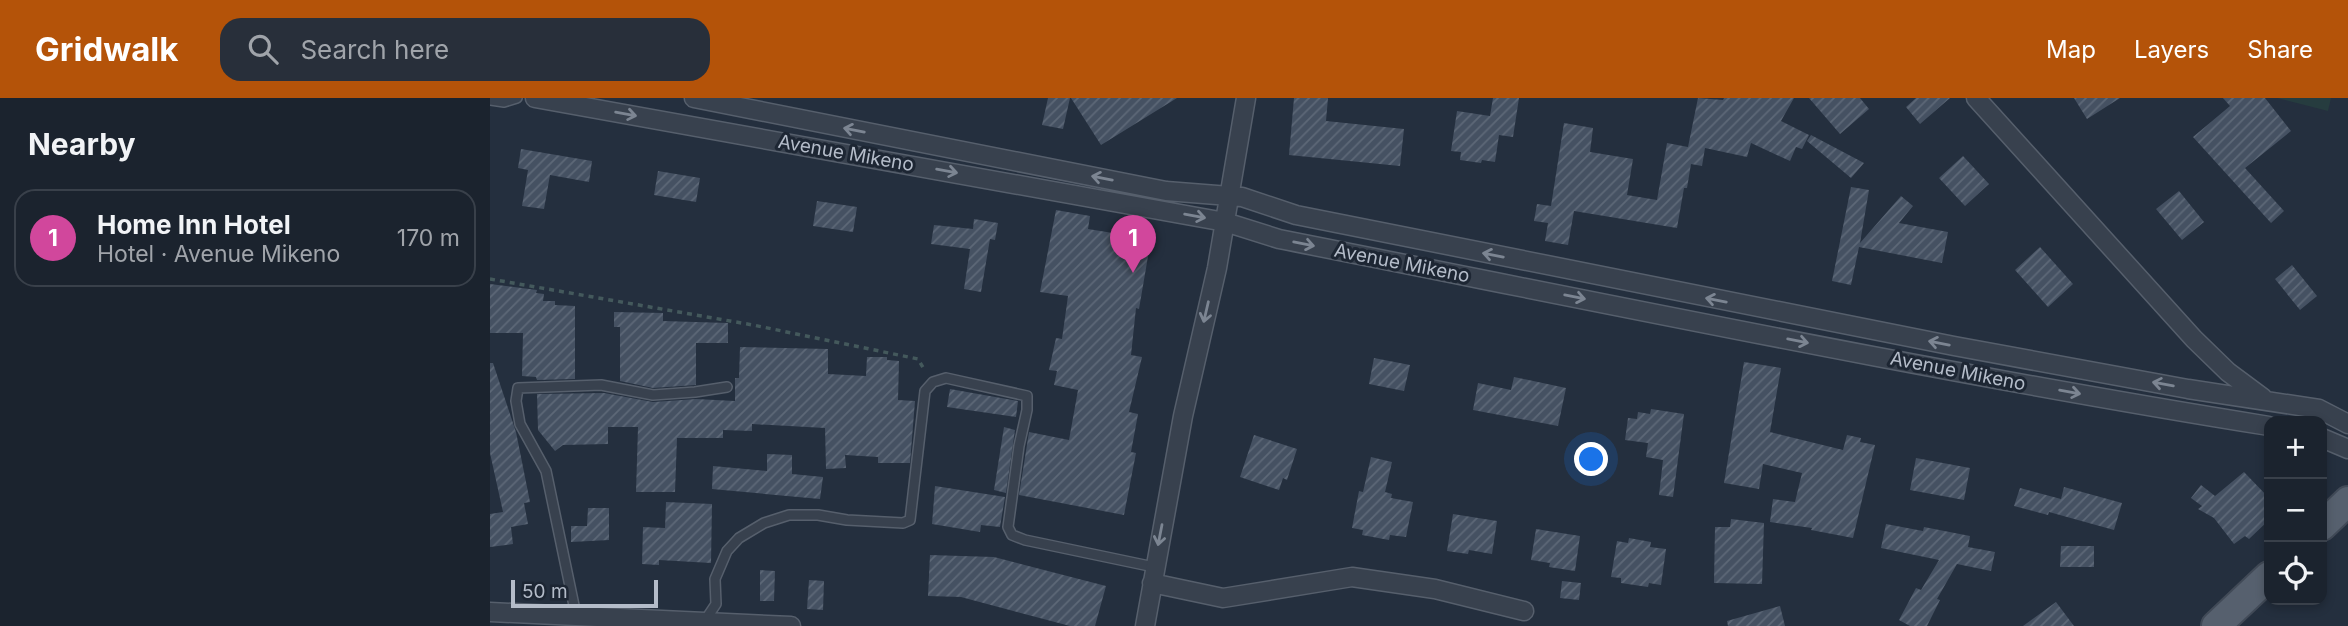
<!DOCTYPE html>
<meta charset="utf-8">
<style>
:root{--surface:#1b232e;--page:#282f3a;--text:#f1f3f6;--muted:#a0a4aa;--line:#39404a;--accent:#b45309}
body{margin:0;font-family:Inter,sans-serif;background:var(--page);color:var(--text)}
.controls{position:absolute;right:21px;bottom:21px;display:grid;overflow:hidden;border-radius:14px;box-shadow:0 4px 10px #0003}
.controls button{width:63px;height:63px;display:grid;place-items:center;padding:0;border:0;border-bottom:2px solid var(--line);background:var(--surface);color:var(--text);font:35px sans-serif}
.scale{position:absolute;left:21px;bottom:18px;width:147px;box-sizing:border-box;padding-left:7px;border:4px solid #b4bcc9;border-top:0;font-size:19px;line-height:24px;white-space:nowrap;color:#b4bcc9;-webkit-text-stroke:5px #1d2633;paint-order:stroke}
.you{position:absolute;left:1102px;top:362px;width:24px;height:24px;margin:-18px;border:5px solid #fff;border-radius:50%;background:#1a73e8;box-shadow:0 0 0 10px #1a73e833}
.badge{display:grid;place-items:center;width:46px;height:46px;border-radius:50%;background:var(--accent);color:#fff;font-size:23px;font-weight:700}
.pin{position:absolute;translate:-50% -58px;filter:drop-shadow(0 2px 4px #0008)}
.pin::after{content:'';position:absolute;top:37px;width:24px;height:21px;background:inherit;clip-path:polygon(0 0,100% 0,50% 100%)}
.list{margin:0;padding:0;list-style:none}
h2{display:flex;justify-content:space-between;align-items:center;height:91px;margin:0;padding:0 28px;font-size:30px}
h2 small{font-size:23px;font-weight:400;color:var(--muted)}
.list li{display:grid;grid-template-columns:46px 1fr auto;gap:21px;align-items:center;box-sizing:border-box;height:98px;margin:0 14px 14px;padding:0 14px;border:2px solid var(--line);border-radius:21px}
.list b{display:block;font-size:26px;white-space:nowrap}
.list p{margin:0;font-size:23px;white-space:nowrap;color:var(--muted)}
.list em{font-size:23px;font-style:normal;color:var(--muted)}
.icon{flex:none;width:38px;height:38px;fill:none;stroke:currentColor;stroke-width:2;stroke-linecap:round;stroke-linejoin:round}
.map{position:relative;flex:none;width:1858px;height:528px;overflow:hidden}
header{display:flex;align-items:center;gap:42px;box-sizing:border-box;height:98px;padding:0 35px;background:var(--accent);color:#fff}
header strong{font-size:33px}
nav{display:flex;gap:38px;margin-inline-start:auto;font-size:24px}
.search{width:490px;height:63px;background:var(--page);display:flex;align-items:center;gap:18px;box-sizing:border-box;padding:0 24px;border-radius:21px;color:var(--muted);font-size:26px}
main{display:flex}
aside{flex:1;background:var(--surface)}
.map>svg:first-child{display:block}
.green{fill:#263c3f}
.building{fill:url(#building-hatch)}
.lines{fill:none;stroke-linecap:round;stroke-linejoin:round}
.lane-casing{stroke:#565f6c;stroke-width:12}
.street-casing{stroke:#565f6c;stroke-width:21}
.primary-casing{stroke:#414a57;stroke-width:32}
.path{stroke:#44595c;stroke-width:3.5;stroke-dasharray:5 5;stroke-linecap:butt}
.lane{stroke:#38414e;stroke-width:9}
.street{stroke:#38414e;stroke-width:18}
.primary{stroke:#56606e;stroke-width:28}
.oneway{stroke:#7c8592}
.labels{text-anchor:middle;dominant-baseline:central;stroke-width:6;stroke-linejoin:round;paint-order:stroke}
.street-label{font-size:19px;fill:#b4bcc9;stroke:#1d2633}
</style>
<header>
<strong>Gridwalk</strong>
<div class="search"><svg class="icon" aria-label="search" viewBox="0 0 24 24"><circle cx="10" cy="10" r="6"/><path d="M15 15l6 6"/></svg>Search here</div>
<nav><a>Map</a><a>Layers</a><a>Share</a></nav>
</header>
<main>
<aside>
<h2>Nearby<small></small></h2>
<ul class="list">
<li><span class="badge" style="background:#d1479c">1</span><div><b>Home Inn Hotel</b><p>Hotel · Avenue Mikeno</p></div><em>170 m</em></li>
</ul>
</aside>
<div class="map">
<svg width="1858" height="528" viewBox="0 0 1858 528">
<defs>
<pattern id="building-hatch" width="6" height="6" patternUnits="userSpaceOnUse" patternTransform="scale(1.75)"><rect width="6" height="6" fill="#455162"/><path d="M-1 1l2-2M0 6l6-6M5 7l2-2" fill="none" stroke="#5d6877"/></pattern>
</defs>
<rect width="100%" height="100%" fill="#242f3e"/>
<path class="green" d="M 1787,0 L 1841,0 L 1838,13 Z"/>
<path class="building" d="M 558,0 L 580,0 L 573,31 L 552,27 Z
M 581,0 L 687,0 L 611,47 Z
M 804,0 L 838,0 L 836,23 L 914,31 L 910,68 L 799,57 Z
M 1003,0 L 1029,0 L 1023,39 L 1009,37 L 1005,64 L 992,62 L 991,65 L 970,62 L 971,54 L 961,53 L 967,13 L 1000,18 Z
M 1208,0 L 1233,2 L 1234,0 L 1304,0 L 1291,23 L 1319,37 L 1312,51 L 1306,49 L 1300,63 L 1261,45 L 1257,59 L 1215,50 L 1212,68 L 1201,66 L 1197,90 L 1194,90 L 1187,130 L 1084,113 L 1078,147 L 1055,143 L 1058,125 L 1044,123 L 1047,106 L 1061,108 L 1074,25 L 1103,30 L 1100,54 L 1143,61 L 1137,97 L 1167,102 L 1177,45 L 1198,49 Z
M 1319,0 L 1370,0 L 1379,11 L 1350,36 Z
M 1426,0 L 1460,0 L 1430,26 L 1416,9 Z
M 1584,0 L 1630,0 L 1597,21 Z
M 1733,0 L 1775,0 L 1801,33 L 1755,70 L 1794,113 L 1781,125 L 1703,39 L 1740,8 Z
M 1321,37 L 1374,65 L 1361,80 L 1317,43 Z
M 31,51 L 102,63 L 99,84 L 60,77 L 54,111 L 32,108 L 38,72 L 28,70 Z
M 1473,58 L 1499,86 L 1475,108 L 1449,80 Z
M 168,73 L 210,80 L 206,104 L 164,97 Z
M 1361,89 L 1379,92 L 1370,145 L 1411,98 L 1423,108 L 1409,125 L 1458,134 L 1452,165 L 1369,149 L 1361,187 L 1342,183 Z
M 1689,93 L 1714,124 L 1692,142 L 1666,111 Z
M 327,103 L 367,109 L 363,134 L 323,128 Z
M 566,112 L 600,118 L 598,131 L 629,136 L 631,122 L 652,125 L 650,133 L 656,134 L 655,140 L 661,141 L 649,211 L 646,210 L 641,257 L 652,259 L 639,314 L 648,316 L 641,354 L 646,355 L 634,417 L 529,397 L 539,334 L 579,342 L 588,292 L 564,287 L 567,273 L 559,272 L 566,240 L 572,241 L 578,198 L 550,194 Z
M 484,121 L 508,125 L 505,142 L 500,141 L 491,194 L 474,191 L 480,151 L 441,146 L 444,127 L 483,131 Z
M 1550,149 L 1583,186 L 1558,209 L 1525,172 Z
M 1802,167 L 1827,198 L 1810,212 L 1785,181 Z
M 0,186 L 47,192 L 46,195 L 54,196 L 53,203 L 65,203 L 65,207 L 85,208 L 85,281 L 47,282 L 46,279 L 32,278 L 33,235 L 0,235 Z
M 124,214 L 173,215 L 173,223 L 238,225 L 238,245 L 206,245 L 206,287 L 163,290 L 130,283 L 130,229 L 124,229 Z
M 250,249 L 338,251 L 338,276 L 376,278 L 377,259 L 397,259 L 397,262 L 409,263 L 408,302 L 425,303 L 420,365 L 388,365 L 388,359 L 355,357 L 356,370 L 336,371 L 335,330 L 262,326 L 262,333 L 233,332 L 233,340 L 187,340 L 185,394 L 146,394 L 148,329 L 118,329 L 118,346 L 73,347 L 65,353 L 48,332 L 47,296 L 114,295 L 163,304 L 206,301 L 245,303 L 245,280 L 249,280 Z
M 884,260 L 920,267 L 914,293 L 879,286 Z
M 1254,264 L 1291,270 L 1280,334 L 1353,352 L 1357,337 L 1371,340 L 1370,344 L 1385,347 L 1363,440 L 1321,432 L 1322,430 L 1280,424 L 1283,401 L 1305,404 L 1312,375 L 1273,366 L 1269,391 L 1234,385 Z
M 0,265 L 3,265 L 26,334 L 40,404 L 34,405 L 38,426 L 21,429 L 23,446 L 0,449 L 0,416 L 13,414 L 0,355 Z
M 1024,279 L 1076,290 L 1068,328 L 983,312 L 988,285 L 1021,292 Z
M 460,291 L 528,303 L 526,319 L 457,309 Z
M 1161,311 L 1194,316 L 1183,399 L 1169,397 L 1173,362 L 1156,359 L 1158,345 L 1135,342 L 1138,320 L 1147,321 L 1148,314 L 1160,316 Z
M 514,329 L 525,332 L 516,395 L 504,392 Z
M 764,337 L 807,351 L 797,382 L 793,380 L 789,392 L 750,379 Z
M 277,356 L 302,357 L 302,376 L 333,379 L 330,401 L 222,391 L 223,368 L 277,373 Z
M 881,359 L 902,364 L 895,394 L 902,396 L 901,400 L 923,404 L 916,439 L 900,437 L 899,442 L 872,437 L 873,432 L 862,430 L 869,393 L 873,394 Z
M 1426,360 L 1480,370 L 1474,402 L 1420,392 Z
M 1754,374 L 1779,400 L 1779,422 L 1759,441 L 1755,438 L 1744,446 L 1724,420 L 1708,411 L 1712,408 L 1701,400 L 1711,387 L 1725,398 Z
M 445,388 L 515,399 L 510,429 L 491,427 L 490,434 L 442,426 Z
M 1574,389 L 1632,405 L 1624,432 L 1559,414 L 1558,417 L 1524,408 L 1530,390 L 1571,401 Z
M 176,404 L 222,406 L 221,465 L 169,462 L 169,467 L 152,466 L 153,429 L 175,430 Z
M 98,410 L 119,410 L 119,442 L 81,444 L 81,428 L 97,428 Z
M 963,416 L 1007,423 L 1002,456 L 979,452 L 978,456 L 957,453 Z
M 1241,421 L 1274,425 L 1272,486 L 1224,485 L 1225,429 L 1240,429 Z
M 1396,426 L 1433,433 L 1434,429 L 1480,438 L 1478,449 L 1505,454 L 1501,473 L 1467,466 L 1447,501 L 1450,502 L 1437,528 L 1420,528 L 1409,522 L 1426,490 L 1431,492 L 1449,462 L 1391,450 Z
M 1046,431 L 1090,438 L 1085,473 L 1059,469 L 1060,465 L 1041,462 Z
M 1139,440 L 1161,444 L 1160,449 L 1176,451 L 1171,487 L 1159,485 L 1158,489 L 1131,485 L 1131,480 L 1121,479 L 1127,443 L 1138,445 Z
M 1571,448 L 1604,448 L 1604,469 L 1570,469 Z
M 440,457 L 504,459 L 616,488 L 605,528 L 580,528 L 471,499 L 438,498 Z
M 270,472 L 285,473 L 284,503 L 270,503 Z
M 319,482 L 334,483 L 333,512 L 317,511 Z
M 1072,483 L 1091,485 L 1089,502 L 1070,500 Z
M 1566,504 L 1584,528 L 1533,528 Z
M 1290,508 L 1295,528 L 1238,528 L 1237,523 Z"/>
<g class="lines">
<g class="lane-casing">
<path id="lane" d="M 0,2 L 14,4 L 27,0
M 86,517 L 56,373 L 30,326 L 26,303 L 28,290 L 111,287 L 163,297 L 205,294 L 237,289
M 214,524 L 226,506 L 225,481 L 237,453 L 249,440 L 274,425 L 299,417 L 328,417 L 357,422 L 413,425 L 420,422 L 435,293 L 443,284 L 456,280 L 537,298 L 537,312 L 529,348 L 518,429 L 522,437 L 535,442 L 664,469"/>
</g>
<g class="street-casing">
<path id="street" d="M 45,0 L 735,124 L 789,141 C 1119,206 1448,275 1779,328
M 204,0 L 676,93 L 752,99 L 806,117 L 1464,248 L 1698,291 L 1829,311 L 1858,326
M 1486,0 L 1704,241 L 1738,274 L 1773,300
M 1832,340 L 1858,351
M 662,485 L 733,500 L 862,479 L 945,491 L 1034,513
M 0,514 L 301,528
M 655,528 L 693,318 L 727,170 L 756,0"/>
</g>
<g class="primary-casing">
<path id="primary" d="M 1832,428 L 1858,403
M 1726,528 L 1779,478"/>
</g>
<path class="path" d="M 0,181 L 263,227 L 428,261 L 435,273"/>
<use href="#lane" class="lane"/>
<use href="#street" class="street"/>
<use href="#primary" class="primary"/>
</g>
<defs><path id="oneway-shaft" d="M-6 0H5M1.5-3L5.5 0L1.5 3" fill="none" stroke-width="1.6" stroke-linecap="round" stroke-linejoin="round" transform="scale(1.75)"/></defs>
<g class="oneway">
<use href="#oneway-shaft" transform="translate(136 16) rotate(10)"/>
<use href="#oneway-shaft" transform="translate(364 32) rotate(-169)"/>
<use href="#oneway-shaft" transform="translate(457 73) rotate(10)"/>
<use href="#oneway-shaft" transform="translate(612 80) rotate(-169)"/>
<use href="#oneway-shaft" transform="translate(705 118) rotate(10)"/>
<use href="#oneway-shaft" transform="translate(814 146) rotate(11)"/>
<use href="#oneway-shaft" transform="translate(1003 157) rotate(-169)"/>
<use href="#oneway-shaft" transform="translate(1085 199) rotate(11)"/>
<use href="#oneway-shaft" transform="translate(1226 202) rotate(-169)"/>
<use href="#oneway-shaft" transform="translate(716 214) rotate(103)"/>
<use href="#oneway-shaft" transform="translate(1308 243) rotate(11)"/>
<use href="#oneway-shaft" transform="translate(1449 245) rotate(-169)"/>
<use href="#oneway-shaft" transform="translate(1673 286) rotate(-170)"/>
<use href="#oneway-shaft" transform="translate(1580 294) rotate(10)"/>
<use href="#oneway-shaft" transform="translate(670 437) rotate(101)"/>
</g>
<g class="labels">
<g class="street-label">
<text transform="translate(356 55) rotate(10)">Avenue Mikeno</text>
<text transform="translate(912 165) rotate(11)">Avenue Mikeno</text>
<text transform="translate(1468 273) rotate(11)">Avenue Mikeno</text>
</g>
</g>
</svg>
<div class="controls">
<button>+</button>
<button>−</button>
<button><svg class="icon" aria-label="locate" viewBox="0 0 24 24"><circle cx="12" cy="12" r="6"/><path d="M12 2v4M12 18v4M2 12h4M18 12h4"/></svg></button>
</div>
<div class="scale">50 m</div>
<div class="you"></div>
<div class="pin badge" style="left:643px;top:175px;background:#d1479c">1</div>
</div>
</main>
